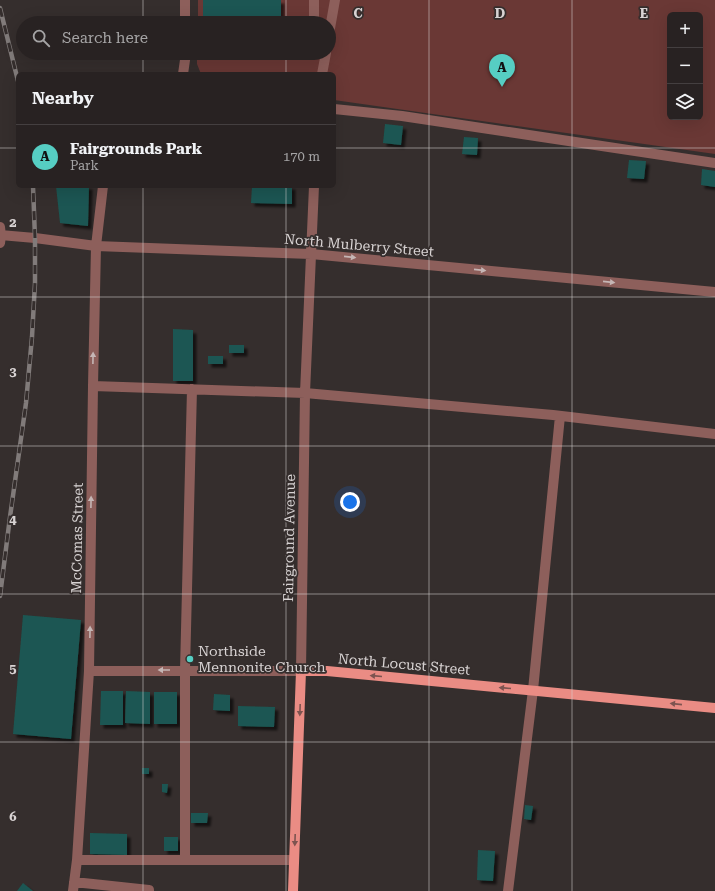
<!DOCTYPE html>
<meta charset="utf-8">
<style>
:root{--surface:#282222;--page:#302a2a;--text:#f1f3f6;--muted:#a5a4a5;--line:#443f40;--accent:#56cec3}
body{margin:0;font-family:"Roboto Serif",serif;background:var(--page);color:var(--text)}
.controls{position:absolute;right:12px;top:12px;display:grid;overflow:hidden;border-radius:6px;box-shadow:0 4px 16px #0002}
.controls button{width:36px;height:36px;display:grid;place-items:center;padding:0;border:0;border-bottom:1px solid var(--line);background:var(--surface);color:var(--text);font:20px sans-serif}
.you{position:absolute;left:350px;top:502px;width:14px;height:14px;margin:-10px;border:3px solid #fff;border-radius:50%;background:#1a73e8;box-shadow:0 0 0 6px #1a73e833}
.badge{display:grid;place-items:center;width:26px;height:26px;border-radius:50%;background:var(--accent);color:#111;font-size:13px;font-weight:700}
.pin{position:absolute;translate:-50% -33px;filter:drop-shadow(0 1px 2px #0008)}
.pin::after{content:'';position:absolute;top:21px;width:14px;height:12px;background:inherit;clip-path:polygon(0 0,100% 0,50% 100%)}
.list{margin:0;padding:0;list-style:none}
h2{display:flex;justify-content:space-between;align-items:center;height:52px;margin:0;padding:0 16px;font-size:17px}
h2 small{font-size:13px;font-weight:400;color:var(--muted)}
.list li{display:grid;grid-template-columns:26px 1fr auto;gap:12px;align-items:center;box-sizing:border-box;height:64px;padding:0 16px;border-top:1px solid var(--line)}
.list b{display:block;font-size:15px;white-space:nowrap}
.list p{margin:0;font-size:13px;white-space:nowrap;color:var(--muted)}
.list em{font-size:13px;font-style:normal;color:var(--muted)}
.icon{flex:none;width:22px;height:22px;fill:none;stroke:currentColor;stroke-width:2;stroke-linecap:round;stroke-linejoin:round}
.map{position:relative;flex:none;width:715px;height:891px;overflow:hidden}
.search{position:absolute;background:var(--surface);box-shadow:0 4px 16px #0002;left:16px;top:16px;width:320px;height:44px;display:flex;align-items:center;gap:10px;box-sizing:border-box;padding:0 14px;border-radius:22px;color:var(--muted);font-size:15px}
.panel{position:absolute;background:var(--surface);box-shadow:0 4px 16px #0002;left:16px;top:72px;width:320px;height:116px;border-radius:6px}
.map>svg:first-child{display:block}
.green{fill:#6a3835;fill-rule:evenodd}
.building{fill:#1b5752;filter:url(#shadow)}
.lines{fill:none;stroke-linecap:round;stroke-linejoin:round}
.minor{stroke:#8d5f5b;stroke-width:10}
.major{stroke:#ea8c84;stroke-width:10}
.rail-casing{stroke:#817b7a;stroke-width:4.5}
.rail{stroke:#352e2d;stroke-width:3;stroke-dasharray:9;stroke-linecap:butt}
.oneway{fill:#c5b6b5}
.oneway2{fill:#7d5450}
.grid{fill:none;stroke:#d8d3d3;stroke-width:1;stroke-opacity:0.55}
.poi-dot{fill:#56cec3;stroke:#352e2d;stroke-width:1.5}
.labels{text-anchor:middle;dominant-baseline:central;stroke-width:3.5;stroke-linejoin:round;paint-order:stroke}
.street-label{font-size:14px;fill:#d8d3d3;stroke:#352e2d}
.poi-label{font-size:14px;fill:#d8d3d3;stroke:#352e2d;text-anchor:start}
.grid-label{font-size:13px;text-anchor:middle;font-weight:bold;fill:#d8d3d3;stroke:#352e2d;stroke-width:3.5;stroke-linejoin:round;paint-order:stroke}
</style>
<div class="map">
<svg width="715" height="891" viewBox="0 0 715 891">
<defs>
<filter id="shadow"><feDropShadow dx="3.5" dy="3.5" stdDeviation="1" flood-color="#0009"/></filter>
</defs>
<rect width="100%" height="100%" fill="#352e2d"/>
<path class="green" d="M 198,0 L 715,0 L 715,154 L 334,100 L 334,74 L 201,74 L 197,64 L 197,53 L 329,53 L 329,23 L 198,23 ZM 670,15 L 700,15 L 700,117 L 670,117 Z"/>
<path class="building" d="M 203,0 L 281,0 L 281,23 L 203,23 Z
M 385,124 L 403,126 L 401,145 L 383,143 Z
M 464,137 L 478,138 L 477,155 L 462,154 Z
M 629,160 L 646,161 L 644,179 L 627,178 Z
M 702,169 L 715,171 L 715,187 L 701,185 Z
M 56,186 L 89,186 L 88,226 L 60,223 Z
M 252,186 L 292,186 L 292,204 L 251,203 Z
M 173,329 L 193,330 L 193,381 L 173,381 Z
M 229,345 L 244,345 L 244,353 L 229,353 Z
M 208,356 L 223,356 L 223,364 L 208,364 Z
M 23,615 L 81,620 L 71,739 L 13,734 Z
M 101,691 L 123,691 L 123,725 L 100,725 Z
M 126,691 L 150,692 L 150,724 L 125,723 Z
M 154,692 L 177,692 L 177,724 L 154,724 Z
M 214,694 L 230,695 L 230,711 L 213,710 Z
M 238,706 L 275,707 L 274,727 L 238,726 Z
M 142,768 L 149,768 L 149,774 L 142,774 Z
M 162,784 L 168,784 L 167,793 L 162,792 Z
M 525,805 L 533,806 L 531,820 L 524,819 Z
M 191,813 L 208,813 L 207,823 L 191,823 Z
M 90,833 L 127,834 L 127,855 L 90,854 Z
M 164,837 L 178,837 L 178,851 L 164,851 Z
M 478,850 L 495,851 L 493,881 L 477,880 Z
M 23,883 L 33,891 L 17,891 Z"/>
<g class="lines">
<path class="minor" d="M 185,0 L 185,23
M 314,0 L 314,18 L 315,23
M 329,34 L 335,0
M 183,74 L 186,53
M 322,74 L 326,53
M 334,109 L 402,116 L 715,163
M 0,227 L 1,236 L 0,243
M 0,235 L 35,238 L 96,246 L 311,254 L 715,292
M 93,386 L 305,393 L 553,415 L 715,434
M 89,671 L 301,671 L 305,393 L 314,186
M 77,860 L 294,860
M 185,860 L 185,670 L 192,389
M 74,882 L 149,890 L 149,891
M 73,891 L 77,860 L 89,671 L 93,386 L 96,246 L 103,186
M 508,891 L 533,690 L 560,416"/>
<path class="major" d="M 293,891 L 301,671 L 327,671 L 715,708"/>
<g class="rail-casing">
<path id="rail" d="M 0,8 L 18,81
M 0,596 L 10,517 L 26,403 L 32,337 L 35,283 L 35,238 L 33,186"/>
</g>
<use href="#rail" class="rail"/>
</g>
<defs><path id="oneway-solid" d="M-6-.8H1V-3.2L6.5 0L1 3.2V.8H-6Z"/></defs>
<g class="oneway">
<use href="#oneway-solid" transform="translate(350 257) rotate(6)"/>
<use href="#oneway-solid" transform="translate(480 270) rotate(6)"/>
<use href="#oneway-solid" transform="translate(609 282) rotate(6)"/>
<use href="#oneway-solid" transform="translate(93 358) rotate(-89)"/>
<use href="#oneway-solid" transform="translate(91 502) rotate(-89)"/>
<use href="#oneway-solid" transform="translate(90 632) rotate(-89)"/>
<use href="#oneway-solid" transform="translate(164 670) rotate(180)"/>
</g>
<g class="oneway2">
<use href="#oneway-solid" transform="translate(376 676) rotate(-175)"/>
<use href="#oneway-solid" transform="translate(505 688) rotate(-175)"/>
<use href="#oneway-solid" transform="translate(676 704) rotate(-174)"/>
<use href="#oneway-solid" transform="translate(300 710) rotate(92)"/>
<use href="#oneway-solid" transform="translate(295 840) rotate(92)"/>
</g>
<path class="grid" d="M 143,0 L 143,23M 286,0 L 286,23M 429,0 L 429,891M 572,0 L 572,891M 143,53 L 143,74M 286,53 L 286,74M 0,148 L 18,148M 334,148 L 715,148M 143,186 L 143,891M 286,186 L 286,891M 0,297 L 715,297M 0,446 L 715,446M 0,594 L 715,594M 0,742 L 715,742"/>
<circle class="poi-dot" cx="190" cy="659" r="4"/>
<g class="labels">
<g class="street-label">
<text transform="translate(359 245) rotate(5)">North Mulberry Street</text>
<text transform="translate(77 538) rotate(-89)">McComas Street</text>
<text transform="translate(289 538) rotate(-89)">Fairground Avenue</text>
<text transform="translate(404 664) rotate(5)">North Locust Street</text>
</g>
<g class="poi-label">
<text x="198" y="651">Northside<tspan x="198" dy="16">Mennonite Church</tspan></text>
</g>
</g>
<g class="grid-label">
<text x="358" y="18">C</text>
<text x="500" y="18">D</text>
<text x="644" y="18">E</text>
<text x="13" y="227">2</text>
<text x="13" y="376">3</text>
<text x="13" y="524">4</text>
<text x="13" y="673">5</text>
<text x="13" y="821">6</text>
</g>
</svg>
<div class="controls">
<button>+</button>
<button>−</button>
<button><svg class="icon" aria-label="layers" viewBox="0 0 24 24"><path d="M12 4l9 5-9 5-9-5zM3 14l9 5 9-5"/></svg></button>
</div>
<div class="you"></div>
<div class="pin badge" style="left:502px;top:87px">A</div>
<div class="search"><svg class="icon" aria-label="search" viewBox="0 0 24 24"><circle cx="10" cy="10" r="6"/><path d="M15 15l6 6"/></svg>Search here</div>
<section class="panel">
<h2>Nearby<small></small></h2>
<ul class="list">
<li><span class="badge">A</span><div><b>Fairgrounds Park</b><p>Park</p></div><em>170 m</em></li>
</ul>
</section>
</div>
